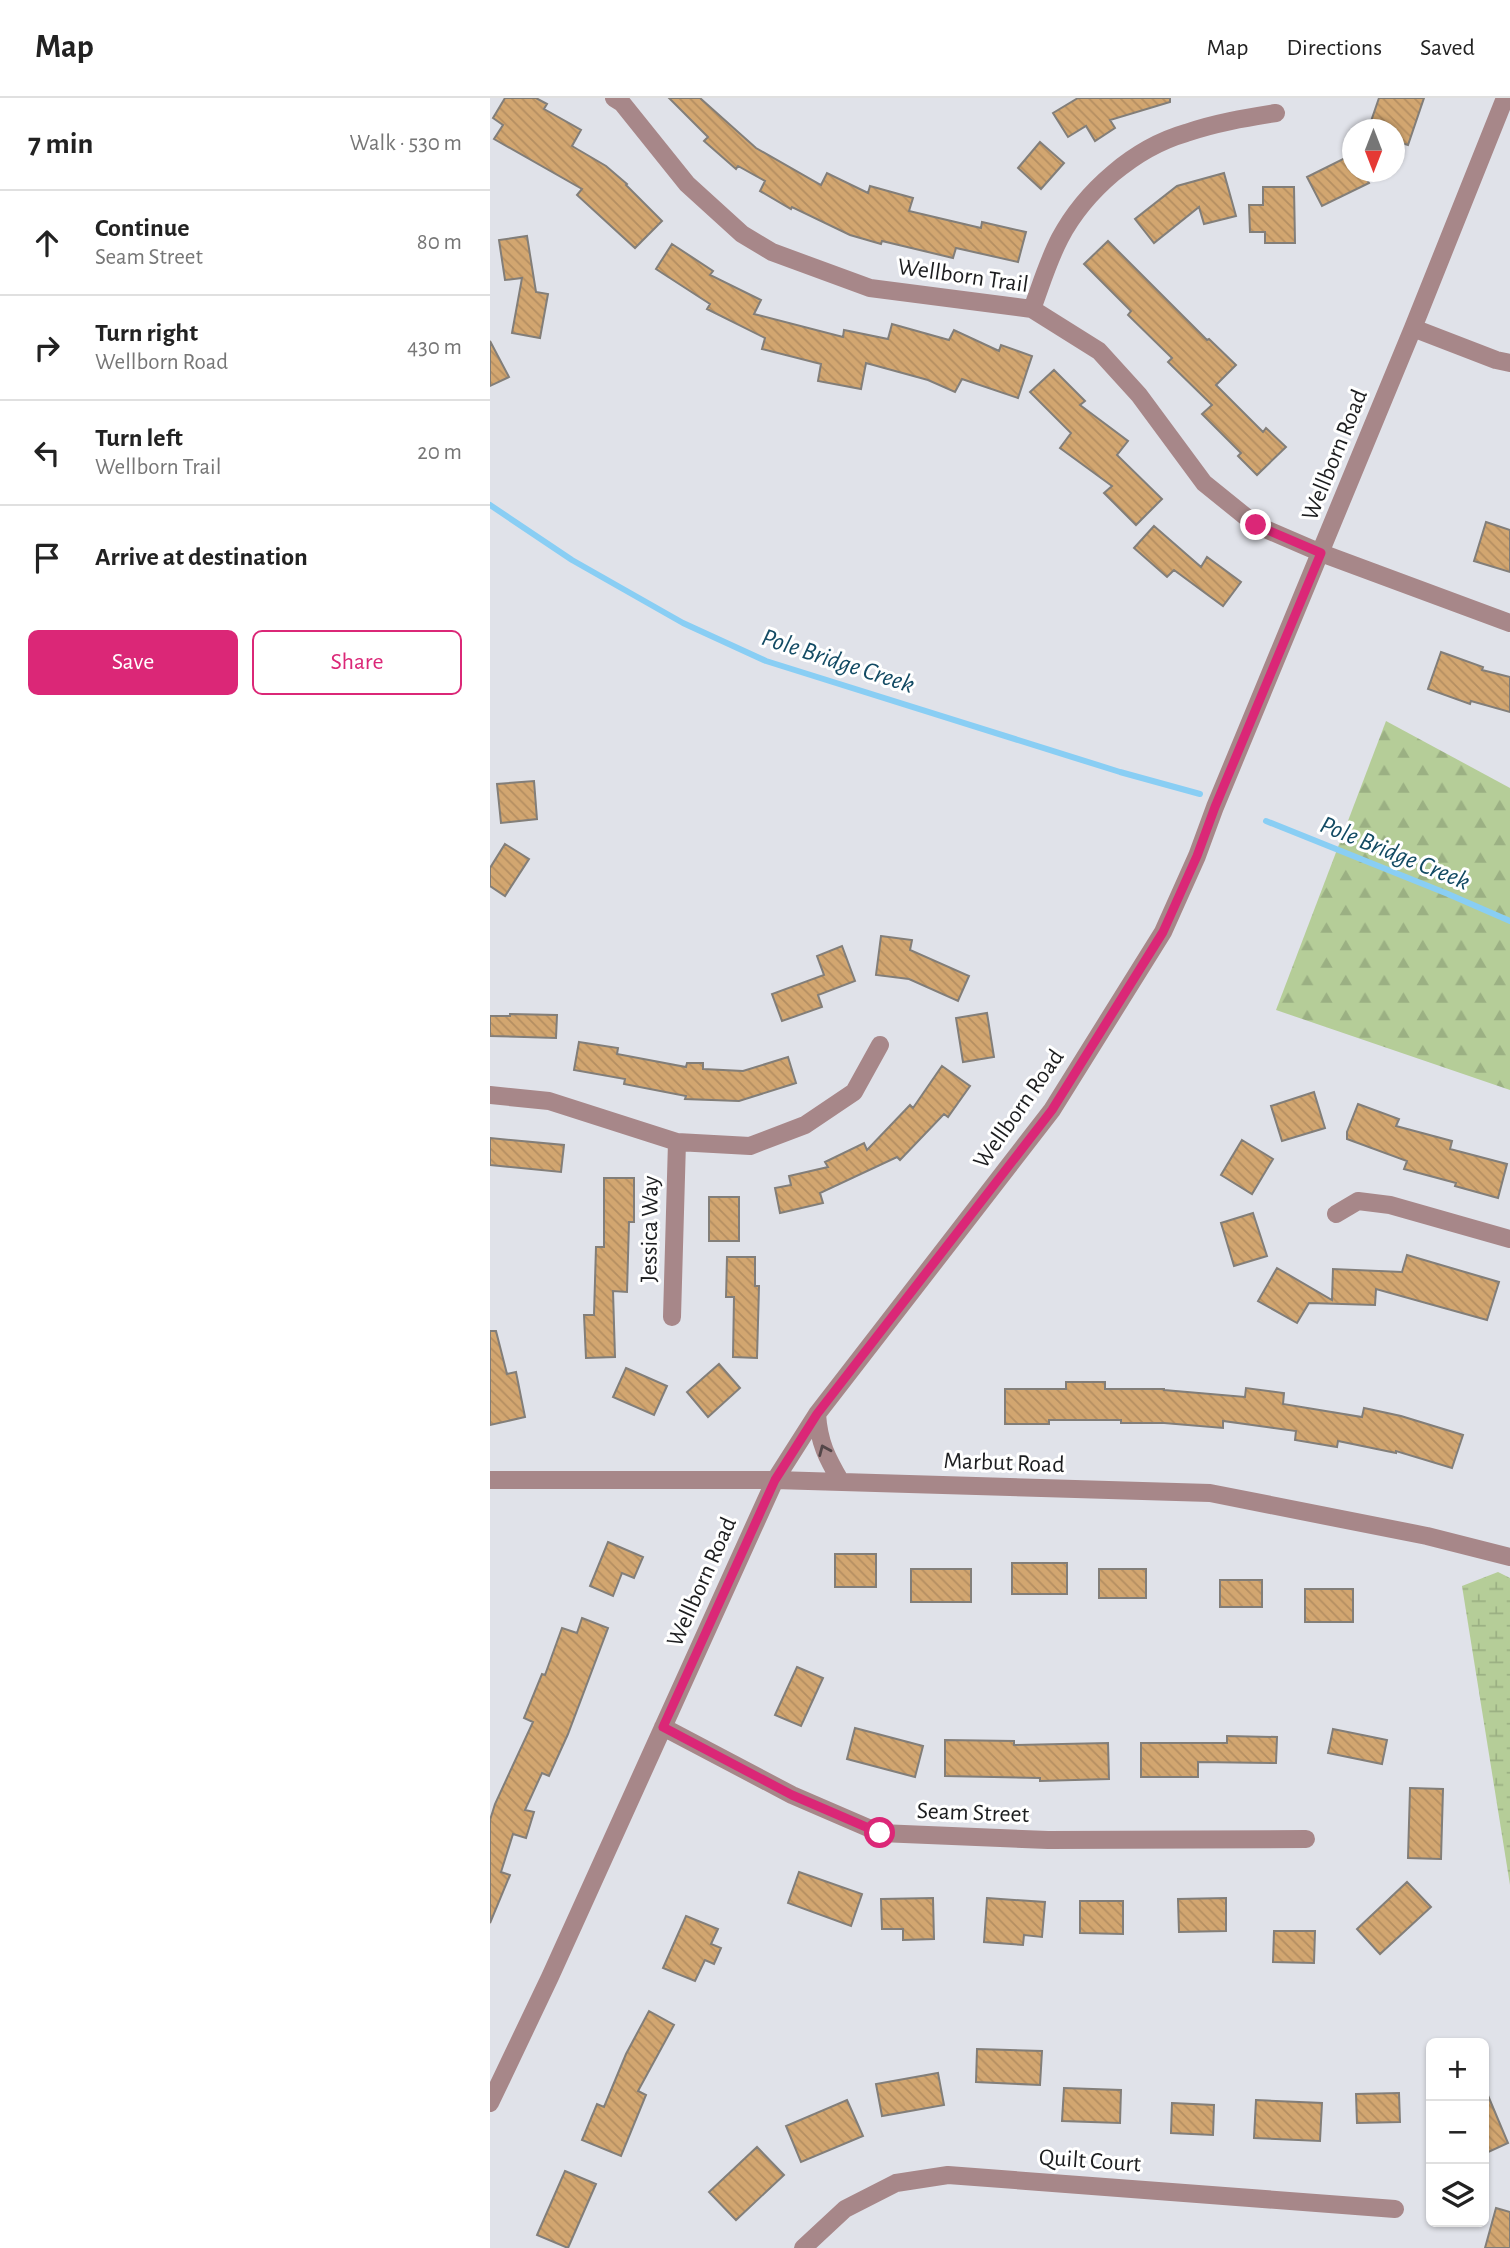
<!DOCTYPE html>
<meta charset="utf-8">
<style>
:root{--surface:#fff;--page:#f6f6f6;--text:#222;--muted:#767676;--line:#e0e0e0;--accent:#db2777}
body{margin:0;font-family:"Alegreya Sans",sans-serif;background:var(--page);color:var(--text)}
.controls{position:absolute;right:21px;bottom:21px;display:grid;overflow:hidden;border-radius:10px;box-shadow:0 2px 5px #0004}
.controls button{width:63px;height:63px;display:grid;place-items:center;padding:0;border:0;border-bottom:2px solid var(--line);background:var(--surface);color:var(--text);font:35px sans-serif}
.compass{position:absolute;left:852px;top:21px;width:63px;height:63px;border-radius:50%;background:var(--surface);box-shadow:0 2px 5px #0004;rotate:180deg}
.stop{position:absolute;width:21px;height:21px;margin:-16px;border:5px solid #db2777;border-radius:50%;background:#fff}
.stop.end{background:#db2777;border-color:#fff;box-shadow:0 2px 7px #0008}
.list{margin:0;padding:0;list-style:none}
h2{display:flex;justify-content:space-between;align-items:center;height:91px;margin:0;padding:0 28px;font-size:30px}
h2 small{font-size:23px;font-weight:400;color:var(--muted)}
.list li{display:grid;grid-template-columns:46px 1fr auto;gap:21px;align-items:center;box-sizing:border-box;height:105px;padding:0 28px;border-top:2px solid var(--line)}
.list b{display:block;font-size:26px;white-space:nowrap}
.list p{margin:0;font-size:23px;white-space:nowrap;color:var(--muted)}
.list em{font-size:23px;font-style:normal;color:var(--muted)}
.actions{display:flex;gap:14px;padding:21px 28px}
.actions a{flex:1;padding:16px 0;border:2px solid var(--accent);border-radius:10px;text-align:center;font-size:24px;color:var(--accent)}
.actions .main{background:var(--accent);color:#fff}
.icon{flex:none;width:38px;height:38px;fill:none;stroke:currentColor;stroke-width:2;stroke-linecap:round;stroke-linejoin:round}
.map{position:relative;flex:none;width:1020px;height:2150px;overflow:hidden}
header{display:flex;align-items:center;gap:42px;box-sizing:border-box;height:98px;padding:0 35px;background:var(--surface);border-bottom:2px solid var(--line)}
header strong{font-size:33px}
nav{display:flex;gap:38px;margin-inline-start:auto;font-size:24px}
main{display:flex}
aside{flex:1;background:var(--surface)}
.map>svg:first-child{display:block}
.forest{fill:url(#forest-firs)}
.wetland{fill:url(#wetland-marsh)}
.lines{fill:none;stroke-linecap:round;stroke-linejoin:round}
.stream{stroke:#89cef4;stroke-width:6}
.building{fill:url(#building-back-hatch);stroke:#827e79;stroke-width:2}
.minor{stroke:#a78789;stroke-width:18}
.oneway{stroke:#544749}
.route{stroke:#db2777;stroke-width:9}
.labels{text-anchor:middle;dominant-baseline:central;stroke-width:6;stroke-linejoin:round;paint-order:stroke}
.street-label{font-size:24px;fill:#1c1d1f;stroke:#fff}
.water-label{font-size:26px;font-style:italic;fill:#134b64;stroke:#fff}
</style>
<header>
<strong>Map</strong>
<nav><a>Map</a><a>Directions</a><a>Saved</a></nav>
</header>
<main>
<aside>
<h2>7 min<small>Walk · 530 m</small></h2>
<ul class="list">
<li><svg class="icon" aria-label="ahead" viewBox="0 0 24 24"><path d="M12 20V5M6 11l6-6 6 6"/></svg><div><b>Continue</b><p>Seam Street</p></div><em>80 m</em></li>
<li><svg class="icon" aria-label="right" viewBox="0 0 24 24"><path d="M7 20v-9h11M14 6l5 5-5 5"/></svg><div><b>Turn right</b><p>Wellborn Road</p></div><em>430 m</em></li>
<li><svg class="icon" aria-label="left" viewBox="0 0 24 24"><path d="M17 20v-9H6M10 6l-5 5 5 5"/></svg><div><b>Turn left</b><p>Wellborn Trail</p></div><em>20 m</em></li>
<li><svg class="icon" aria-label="arrive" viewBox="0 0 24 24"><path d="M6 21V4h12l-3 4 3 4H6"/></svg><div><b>Arrive at destination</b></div></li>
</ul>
<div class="actions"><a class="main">Save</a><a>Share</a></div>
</aside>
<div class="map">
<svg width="1020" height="2150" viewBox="0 0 1020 2150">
<defs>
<pattern id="forest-firs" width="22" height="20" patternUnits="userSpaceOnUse" patternTransform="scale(1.75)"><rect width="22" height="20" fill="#b5cd98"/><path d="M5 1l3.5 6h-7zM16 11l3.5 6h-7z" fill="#9bb083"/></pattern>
<pattern id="wetland-marsh" width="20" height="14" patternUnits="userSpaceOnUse" patternTransform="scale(1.75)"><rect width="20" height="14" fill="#b5cd98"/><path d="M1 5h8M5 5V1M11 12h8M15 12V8" fill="none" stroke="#9bb083"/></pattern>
<pattern id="building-back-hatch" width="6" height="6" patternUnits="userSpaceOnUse" patternTransform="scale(1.75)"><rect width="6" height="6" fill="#d2a670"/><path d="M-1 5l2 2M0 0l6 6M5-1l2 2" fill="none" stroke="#b48e61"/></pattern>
</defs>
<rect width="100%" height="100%" fill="#e0e2e9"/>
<path class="forest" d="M 896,623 L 1020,690 L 1020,992 L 786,912 Z"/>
<path class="wetland" d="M 1008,1474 L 1020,1480 L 1020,1787 L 972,1488 Z"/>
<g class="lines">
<path class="stream" d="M 0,407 L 82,462 L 193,525 L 276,563 L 630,674 L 710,696
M 776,723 L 958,796 L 1020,823"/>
</g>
<path class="building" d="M 15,0 L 46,0 L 57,6 L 54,11 L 91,32 L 82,48 L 116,68 L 137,86 L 136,87 L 172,123 L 145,150 L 87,97 L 92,91 L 4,41 L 13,27 L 3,20 Z
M 179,0 L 210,0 L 266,50 L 331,87 L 337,75 L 378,95 L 380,88 L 423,100 L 419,113 L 491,130 L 492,124 L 536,134 L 528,164 L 466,150 L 463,160 L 392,143 L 391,146 L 360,137 L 302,109 L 301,111 L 270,93 L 275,83 L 248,68 L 246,71 L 214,43 L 218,39 Z
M 588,0 L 680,0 L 680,4 L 620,22 L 625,30 L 605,43 L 596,28 L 578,39 L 563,15 Z
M 889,0 L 934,0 L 918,47 L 905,43 L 905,32 L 878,32 Z
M 550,44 L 574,65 L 551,91 L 528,70 Z
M 863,56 L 863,74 L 873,74 L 879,85 L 832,108 L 817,79 Z
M 734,75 L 746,118 L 714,126 L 709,109 L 664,145 L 645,121 L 687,88 Z
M 773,89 L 804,89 L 805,145 L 775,145 L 775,134 L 760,134 L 759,107 L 773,107 Z
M 37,138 L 46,194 L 58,196 L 50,240 L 22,235 L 32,180 L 15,182 L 9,142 Z
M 618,143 L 717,242 L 719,241 L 746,267 L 726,287 L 773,334 L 776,330 L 796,349 L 767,377 L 748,358 L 751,355 L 712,316 L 722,307 L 678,264 L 682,260 L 638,217 L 641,213 L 594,166 Z
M 182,146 L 223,173 L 220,177 L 271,202 L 264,216 L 353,239 L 354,232 L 398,241 L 402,226 L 459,242 L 464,232 L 509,253 L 511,247 L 542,258 L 528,300 L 472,281 L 465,294 L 438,282 L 376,265 L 371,291 L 328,283 L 331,266 L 272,251 L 275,240 L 217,211 L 220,206 L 166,171 Z
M 0,243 L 19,279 L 0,288 Z
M 564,272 L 595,303 L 590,307 L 638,343 L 627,357 L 672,401 L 646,427 L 614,395 L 622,388 L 570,350 L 581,335 L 540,294 Z
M 996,424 L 1020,432 L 1020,474 L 984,463 Z
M 664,428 L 711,469 L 717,459 L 751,484 L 733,508 L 684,472 L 677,479 L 644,450 Z
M 951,554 L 993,569 L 992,572 L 1020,579 L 1020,614 L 981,603 L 980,606 L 938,591 Z
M 44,683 L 47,721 L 11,725 L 7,686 Z
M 15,746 L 39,761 L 15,798 L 0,788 L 0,770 Z
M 391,838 L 422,842 L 420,852 L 479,878 L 468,903 L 419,881 L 386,877 Z
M 352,848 L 365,883 L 328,897 L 332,909 L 292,923 L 282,896 L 334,877 L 327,858 Z
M 497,915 L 504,959 L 473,964 L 466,920 Z
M 20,916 L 67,917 L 66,940 L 0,938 L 0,918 L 20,918 Z
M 89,944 L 128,950 L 127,956 L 196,969 L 197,965 L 213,965 L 213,971 L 253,973 L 298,959 L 306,985 L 249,1003 L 195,1001 L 196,998 L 134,986 L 135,981 L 84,972 Z
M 452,968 L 480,988 L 458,1019 L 454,1016 L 410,1062 L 407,1059 L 330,1095 L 333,1105 L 290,1115 L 285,1090 L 301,1087 L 299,1078 L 338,1069 L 335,1064 L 374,1045 L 377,1052 L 420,1007 L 423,1010 Z
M 824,994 L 835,1030 L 792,1043 L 781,1008 Z
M 868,1006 L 909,1021 L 906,1028 L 962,1043 L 960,1051 L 1017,1066 L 1008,1100 L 965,1088 L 966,1085 L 914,1071 L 917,1063 L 857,1041 L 857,1034 Z
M 0,1040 L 74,1047 L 71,1074 L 0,1067 Z
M 752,1042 L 783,1061 L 762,1096 L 731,1077 Z
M 114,1080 L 144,1080 L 144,1124 L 139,1124 L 137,1194 L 123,1193 L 125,1259 L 96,1260 L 94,1217 L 104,1217 L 106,1149 L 114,1149 Z
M 219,1099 L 249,1099 L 249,1143 L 219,1143 Z
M 763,1115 L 777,1158 L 744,1168 L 731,1125 Z
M 917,1157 L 1009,1184 L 997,1222 L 886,1191 L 885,1207 L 819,1205 L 807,1225 L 768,1203 L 787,1170 L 842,1202 L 843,1171 L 912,1174 Z
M 237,1159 L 265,1159 L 265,1188 L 269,1188 L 267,1260 L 243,1259 L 244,1199 L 236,1199 Z
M 0,1233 L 6,1233 L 17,1276 L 26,1274 L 35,1319 L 0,1327 Z
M 229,1266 L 250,1290 L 218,1319 L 197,1294 Z
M 136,1270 L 177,1288 L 164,1317 L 123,1299 Z
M 576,1284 L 615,1284 L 615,1291 L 674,1291 L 674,1292 L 755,1299 L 756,1290 L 794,1295 L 793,1306 L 872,1319 L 874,1310 L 911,1318 L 973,1337 L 962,1370 L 906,1353 L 906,1355 L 848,1343 L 847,1349 L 805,1342 L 806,1333 L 733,1323 L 733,1330 L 674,1325 L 631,1325 L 631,1322 L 559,1322 L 559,1326 L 515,1326 L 515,1291 L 576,1291 Z
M 118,1444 L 153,1459 L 144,1480 L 132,1475 L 123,1498 L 100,1488 Z
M 345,1456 L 386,1456 L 386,1489 L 345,1489 Z
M 522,1465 L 577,1465 L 577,1496 L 522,1496 Z
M 421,1471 L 481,1471 L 481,1504 L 421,1504 Z
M 609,1471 L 656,1471 L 656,1500 L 609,1500 Z
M 730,1482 L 772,1482 L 772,1509 L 730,1509 Z
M 815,1491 L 863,1491 L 863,1524 L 815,1524 Z
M 92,1520 L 118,1530 L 78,1636 L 59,1678 L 52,1675 L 35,1712 L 44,1714 L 36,1740 L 23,1736 L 11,1774 L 20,1777 L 0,1825 L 0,1722 L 5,1706 L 43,1624 L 34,1620 L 52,1576 L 55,1577 L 72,1530 L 87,1535 Z
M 307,1569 L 333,1580 L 311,1628 L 285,1617 Z
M 365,1630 L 433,1648 L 425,1679 L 357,1661 Z
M 843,1631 L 897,1642 L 892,1666 L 838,1655 Z
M 737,1638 L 787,1639 L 786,1665 L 708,1664 L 708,1679 L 651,1679 L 651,1645 L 737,1645 Z
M 455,1642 L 524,1643 L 524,1647 L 618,1645 L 619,1681 L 550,1683 L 550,1680 L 455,1678 Z
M 920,1690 L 953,1691 L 951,1761 L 918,1760 Z
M 309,1774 L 372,1796 L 361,1828 L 298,1805 Z
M 917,1784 L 941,1809 L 890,1856 L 867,1831 Z
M 443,1800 L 444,1841 L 413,1842 L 413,1831 L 392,1831 L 391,1801 Z
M 497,1800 L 555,1804 L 552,1839 L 534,1837 L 533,1847 L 494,1844 Z
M 736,1800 L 736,1833 L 689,1834 L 688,1801 Z
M 590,1803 L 633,1803 L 633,1836 L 590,1835 Z
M 196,1818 L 228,1831 L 221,1846 L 231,1850 L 224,1866 L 215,1862 L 205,1883 L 173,1870 Z
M 784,1833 L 825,1833 L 824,1865 L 783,1864 Z
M 159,1913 L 184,1927 L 148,1993 L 156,1997 L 131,2058 L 92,2042 L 107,2006 L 114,2009 L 136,1956 Z
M 487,1951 L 552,1953 L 550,1987 L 486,1984 Z
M 448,1975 L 454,2007 L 392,2018 L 386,1986 Z
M 994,1988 L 1018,2045 L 994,2056 Z
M 574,1990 L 631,1992 L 630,2025 L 572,2023 Z
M 909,1995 L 910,2024 L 867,2025 L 866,1996 Z
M 357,2002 L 373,2038 L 311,2064 L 296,2028 Z
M 766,2002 L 832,2005 L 830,2043 L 764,2040 Z
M 682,2005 L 724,2007 L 723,2037 L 681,2035 Z
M 267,2049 L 294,2077 L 246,2122 L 219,2094 Z
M 75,2073 L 106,2086 L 78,2150 L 47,2137 Z
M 1006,2110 L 1020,2114 L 1020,2150 L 995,2150 Z"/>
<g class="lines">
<path class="minor" d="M 124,0 L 132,5 L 197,86 L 252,136 L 282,154 L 380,190 L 542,211 L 609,253 L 649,297 L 714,385 L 766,427 L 831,455 L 1020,525
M 542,211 C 551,187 558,163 570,140 C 595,93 644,50 696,35 C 725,25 755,20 786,15
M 923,230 L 1006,262 L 1020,265
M 0,997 L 59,1003 L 187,1044 L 260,1048 L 315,1027 L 364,994 L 390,947
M 846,1116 L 868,1103 L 900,1107 L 1020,1141
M 182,1219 L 187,1044
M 327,1316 C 329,1345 337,1360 351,1384
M 0,1382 L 285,1382 L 720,1395 L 937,1438 L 1020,1459
M 173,1629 L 302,1697 L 390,1735 L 558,1742 L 816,1741
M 0,2005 L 60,1879 L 285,1382 L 327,1316 L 562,1012 L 673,834 L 707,758 L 725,709 L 923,230 L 1015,0
M 313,2150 L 355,2111 L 406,2085 L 458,2077 L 905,2111"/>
</g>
<defs><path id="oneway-chevron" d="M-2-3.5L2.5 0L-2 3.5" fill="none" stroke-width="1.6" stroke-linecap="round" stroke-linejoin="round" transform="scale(1.75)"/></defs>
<use class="oneway" href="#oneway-chevron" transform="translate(334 1352) rotate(-113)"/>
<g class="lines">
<path class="route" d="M 390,1735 L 302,1697 L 173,1629 L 285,1382 L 327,1316 L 562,1012 L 673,834 L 707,758 L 725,709 L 831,455 L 766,427"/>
</g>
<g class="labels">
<g class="street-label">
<text transform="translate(473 178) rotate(8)">Wellborn Trail</text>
<text transform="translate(845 357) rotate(-68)">Wellborn Road</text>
<text transform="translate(529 1011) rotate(-55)">Wellborn Road</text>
<text transform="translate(160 1131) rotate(-89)">Jessica Way</text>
<text transform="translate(514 1365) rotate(2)">Marbut Road</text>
<text transform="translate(212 1484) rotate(-66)">Wellborn Road</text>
<text transform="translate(483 1715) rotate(2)">Seam Street</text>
<text transform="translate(600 2063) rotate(4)">Quilt Court</text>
</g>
<g class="water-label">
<text transform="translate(348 563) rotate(18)">Pole Bridge Creek</text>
<text transform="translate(905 755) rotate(22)">Pole Bridge Creek</text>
</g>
</g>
</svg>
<div class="controls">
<button>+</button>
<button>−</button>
<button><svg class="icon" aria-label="layers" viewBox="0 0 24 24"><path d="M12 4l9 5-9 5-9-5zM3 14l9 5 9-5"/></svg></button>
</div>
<svg class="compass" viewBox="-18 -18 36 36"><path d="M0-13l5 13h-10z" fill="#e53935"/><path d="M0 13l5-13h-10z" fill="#767676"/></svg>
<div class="stop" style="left:390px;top:1735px"></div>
<div class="stop end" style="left:766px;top:427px"></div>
</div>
</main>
